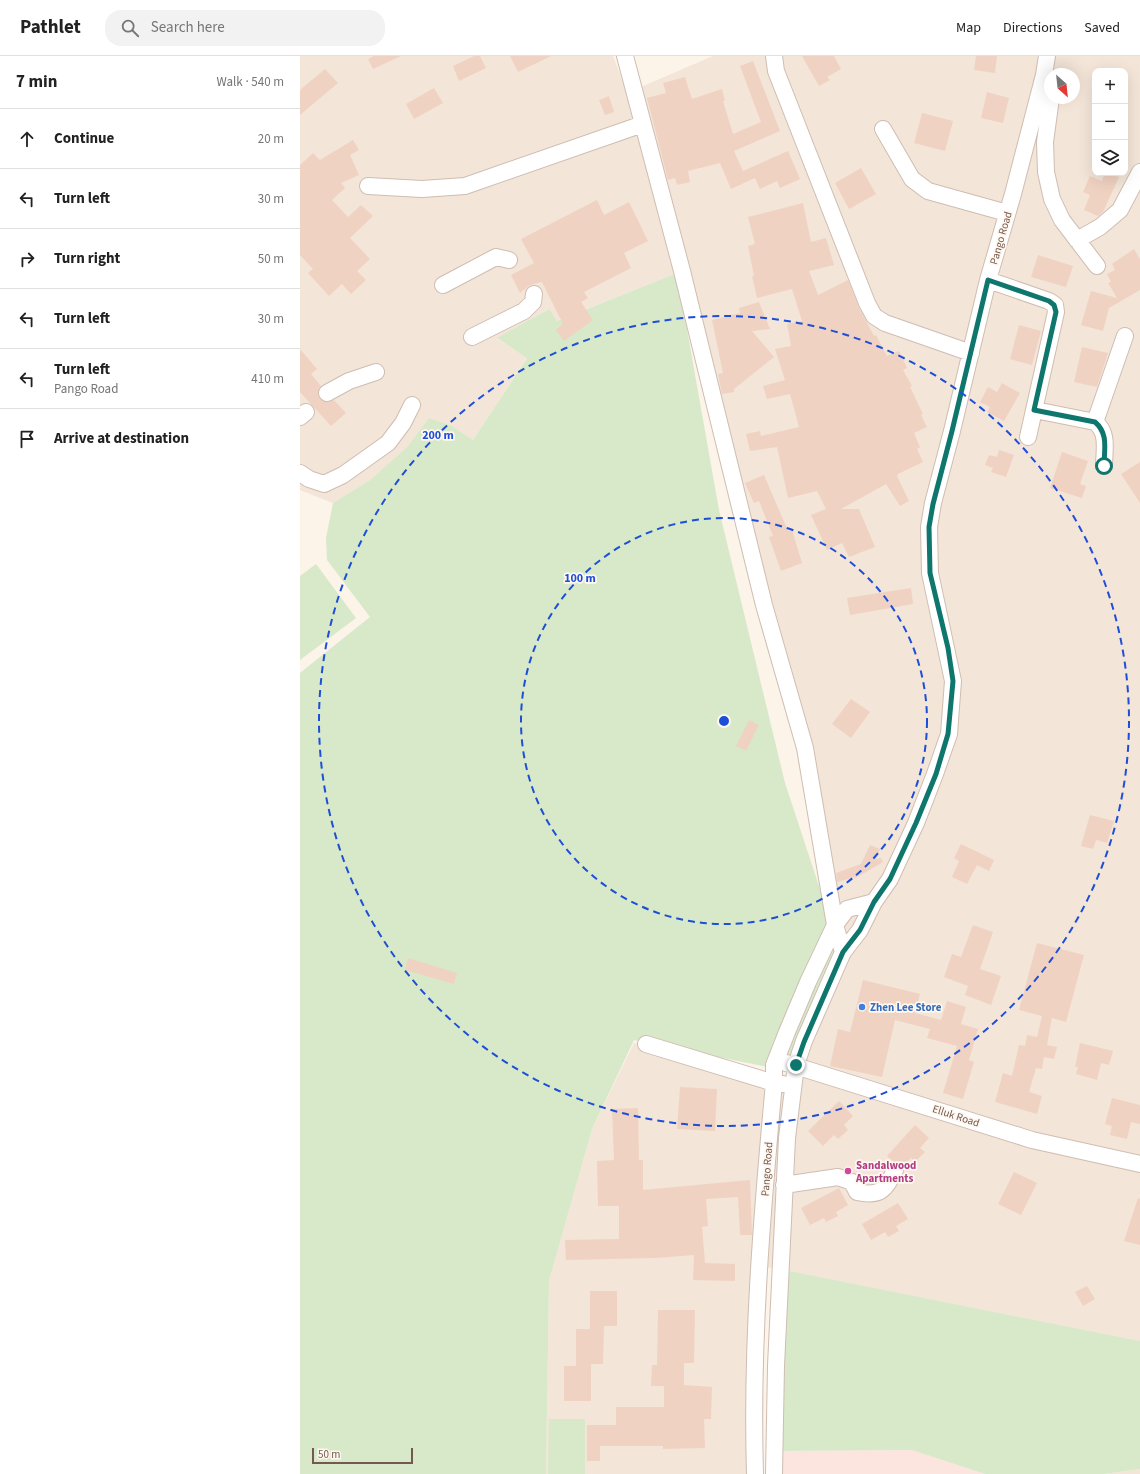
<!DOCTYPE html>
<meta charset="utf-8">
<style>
:root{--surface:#fff;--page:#f2f2f2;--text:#222;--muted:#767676;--line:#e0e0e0}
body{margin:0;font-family:"Source Sans 3",sans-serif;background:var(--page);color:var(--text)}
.controls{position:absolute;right:12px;top:12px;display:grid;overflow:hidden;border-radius:8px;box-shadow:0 4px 16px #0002}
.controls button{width:36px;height:36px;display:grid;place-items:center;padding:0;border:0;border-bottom:1px solid var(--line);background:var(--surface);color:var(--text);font:20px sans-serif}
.compass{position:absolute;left:744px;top:12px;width:36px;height:36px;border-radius:50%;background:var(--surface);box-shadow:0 4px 16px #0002;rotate:153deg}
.scale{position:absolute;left:12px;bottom:10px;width:101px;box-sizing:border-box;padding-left:4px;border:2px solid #75594e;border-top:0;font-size:11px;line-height:14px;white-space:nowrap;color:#75594e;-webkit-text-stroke:3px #fef8f0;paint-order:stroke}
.stop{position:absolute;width:12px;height:12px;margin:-9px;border:3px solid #0f766e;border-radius:50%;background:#fff}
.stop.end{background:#0f766e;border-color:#fff;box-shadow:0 1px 4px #0008}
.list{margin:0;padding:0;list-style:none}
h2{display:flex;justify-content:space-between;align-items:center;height:52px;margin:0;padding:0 16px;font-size:17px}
h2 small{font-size:13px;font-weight:400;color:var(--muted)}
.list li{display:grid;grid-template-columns:26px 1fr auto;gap:12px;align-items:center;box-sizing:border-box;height:60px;padding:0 16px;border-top:1px solid var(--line)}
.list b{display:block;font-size:15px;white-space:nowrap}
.list p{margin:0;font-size:13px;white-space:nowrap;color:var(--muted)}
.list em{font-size:13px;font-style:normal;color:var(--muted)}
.icon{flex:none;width:22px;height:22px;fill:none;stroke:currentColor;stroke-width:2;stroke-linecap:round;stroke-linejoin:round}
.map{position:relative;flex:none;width:840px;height:1418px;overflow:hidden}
header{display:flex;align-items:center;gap:24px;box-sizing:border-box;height:56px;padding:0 20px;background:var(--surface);border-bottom:1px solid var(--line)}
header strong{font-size:19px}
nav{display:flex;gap:22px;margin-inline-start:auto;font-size:14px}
.search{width:280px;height:36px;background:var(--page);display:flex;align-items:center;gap:10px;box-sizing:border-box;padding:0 14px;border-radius:16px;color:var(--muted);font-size:15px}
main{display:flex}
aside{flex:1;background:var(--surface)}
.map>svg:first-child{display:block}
.residential{fill:#f3e5d8;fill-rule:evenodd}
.commercial{fill:#fbe5de}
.green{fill:#d7e9c8}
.building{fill:#f0d2c2}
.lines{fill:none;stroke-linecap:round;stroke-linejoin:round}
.minor-casing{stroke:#cfbdb2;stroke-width:18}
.minor{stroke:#fff;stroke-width:16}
.route{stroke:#0f766e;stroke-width:5}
.ring{fill:none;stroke:#1d4ed8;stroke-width:2;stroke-dasharray:7 5}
.shop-dot{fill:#3f7fe0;stroke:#fef8f0;stroke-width:1.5}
.hotel-dot{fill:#d1479c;stroke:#fef8f0;stroke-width:1.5}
.labels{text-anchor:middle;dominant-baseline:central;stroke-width:3.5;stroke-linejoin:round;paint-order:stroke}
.street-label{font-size:11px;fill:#75594e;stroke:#fef8f0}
.shop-label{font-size:11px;font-weight:bold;fill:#366cbe;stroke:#fef8f0;text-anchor:start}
.hotel-label{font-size:11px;font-weight:bold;fill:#b23c85;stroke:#fef8f0;text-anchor:start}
.centre{fill:#1d4ed8;stroke:#fef8f0;stroke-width:2}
.ring-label{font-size:12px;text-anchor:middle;font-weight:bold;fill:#1d4ed8;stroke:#fef8f0;stroke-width:3.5;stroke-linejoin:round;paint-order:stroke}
</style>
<header>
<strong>Pathlet</strong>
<div class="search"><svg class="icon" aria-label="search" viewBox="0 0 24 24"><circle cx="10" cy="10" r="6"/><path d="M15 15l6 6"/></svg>Search here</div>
<nav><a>Map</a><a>Directions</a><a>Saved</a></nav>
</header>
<main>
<aside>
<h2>7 min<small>Walk · 540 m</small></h2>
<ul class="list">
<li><svg class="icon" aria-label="ahead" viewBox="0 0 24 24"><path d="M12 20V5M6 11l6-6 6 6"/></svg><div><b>Continue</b></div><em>20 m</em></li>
<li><svg class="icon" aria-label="left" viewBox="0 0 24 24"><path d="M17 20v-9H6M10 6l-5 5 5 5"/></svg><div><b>Turn left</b></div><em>30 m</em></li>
<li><svg class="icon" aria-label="right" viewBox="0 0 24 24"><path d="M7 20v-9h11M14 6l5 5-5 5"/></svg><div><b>Turn right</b></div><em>50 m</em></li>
<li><svg class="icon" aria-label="left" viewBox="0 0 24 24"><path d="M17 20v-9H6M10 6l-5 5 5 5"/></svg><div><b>Turn left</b></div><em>30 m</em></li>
<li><svg class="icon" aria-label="left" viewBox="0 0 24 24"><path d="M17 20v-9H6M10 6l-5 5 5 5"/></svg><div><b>Turn left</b><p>Pango Road</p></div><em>410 m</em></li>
<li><svg class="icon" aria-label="arrive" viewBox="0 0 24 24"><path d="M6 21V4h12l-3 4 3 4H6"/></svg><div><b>Arrive at destination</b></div></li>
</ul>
</aside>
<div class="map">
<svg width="840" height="1418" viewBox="0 0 840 1418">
<rect width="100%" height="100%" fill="#fcf3e9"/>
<path class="residential" d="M 0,0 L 313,0 L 327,37 L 413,0 L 840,0 L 840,1285 L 467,1211 L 448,1418 L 246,1418 L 249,1225 L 292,1073 L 334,987 L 491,1023 L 549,896 L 377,217 L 256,265 L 248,253 L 197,283 L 227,301 L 173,384 L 152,370 L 129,362 L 107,391 L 70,424 L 33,447 L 0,434 ZM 795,15 L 825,15 L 825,117 L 795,117 ZM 750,18 L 774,18 L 774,42 L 750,42 Z
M 840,1413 L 840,1418 L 804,1418 Z"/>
<path class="commercial" d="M 612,1394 L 685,1418 L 472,1418 L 471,1395 Z"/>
<path class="green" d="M 377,217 L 419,454 L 485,727 L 541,897 L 488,1015 L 334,984 L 292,1073 L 249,1225 L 246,1418 L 0,1418 L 0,617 L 70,561 L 27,504 L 26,482 L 33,447 L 70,424 L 107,391 L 129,362 L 152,370 L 173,384 L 227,302 L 197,282 L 249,253 L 257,265 Z
M 16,508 L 56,562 L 0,604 L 0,520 Z
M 474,1212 L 840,1285 L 840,1413 L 804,1418 L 685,1418 L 612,1394 L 471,1395 Z
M 249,1363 L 285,1363 L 285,1418 L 248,1418 Z"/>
<path class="building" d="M 74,0 L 101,0 L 73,13 L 68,3 Z
M 174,0 L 180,0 L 186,12 L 159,25 L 153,10 Z
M 210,0 L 251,0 L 218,16 Z
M 502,0 L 534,0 L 541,13 L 527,21 L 530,24 L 519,30 Z
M 676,0 L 697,0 L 695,17 L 674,14 Z
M 453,5 L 480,75 L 434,95 L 443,115 L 488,95 L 500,123 L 480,132 L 477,125 L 460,133 L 455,122 L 431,133 L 420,107 L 388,115 L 390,126 L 377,129 L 375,122 L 368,124 L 347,42 L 366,37 L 363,27 L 385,21 L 392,43 L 422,33 L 425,45 L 423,45 L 433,78 L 461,66 L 440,10 Z
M 25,13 L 38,27 L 0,59 L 0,34 Z
M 134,32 L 143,47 L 114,63 L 106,48 Z
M 687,36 L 709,42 L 703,67 L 681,62 Z
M 309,40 L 314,56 L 305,59 L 299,44 Z
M 622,57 L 653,65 L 645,95 L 614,87 Z
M 53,84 L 59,94 L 50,99 L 59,119 L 41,127 L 45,132 L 32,144 L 48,161 L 61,149 L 73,160 L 50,182 L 70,203 L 57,215 L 66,224 L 51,238 L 42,228 L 29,240 L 8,217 L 13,213 L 0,199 L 0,109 L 13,97 L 20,104 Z
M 561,112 L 576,138 L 549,153 L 535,127 Z
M 805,117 L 819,121 L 803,156 L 798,160 L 784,154 L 790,139 L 783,136 L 790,120 L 802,125 Z
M 297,144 L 304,159 L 329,146 L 348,185 L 324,197 L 331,212 L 284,236 L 288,242 L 281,246 L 293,264 L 264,285 L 256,274 L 263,268 L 242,226 L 230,229 L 220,237 L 211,219 L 234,207 L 221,183 Z
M 503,147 L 511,186 L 526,182 L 534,209 L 509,215 L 518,239 L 548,224 L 559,252 L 574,280 L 576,279 L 587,300 L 599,295 L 607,312 L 603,314 L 612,330 L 610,331 L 623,358 L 621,359 L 627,371 L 614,377 L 620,391 L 617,393 L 623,406 L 598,418 L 597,420 L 609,445 L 600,450 L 586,428 L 541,453 L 559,453 L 575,491 L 549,501 L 542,487 L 527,494 L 511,459 L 526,453 L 517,435 L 488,442 L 477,391 L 450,395 L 446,378 L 460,375 L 461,380 L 499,371 L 490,338 L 467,343 L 463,330 L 485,324 L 475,293 L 491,290 L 487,268 L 502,265 L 492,233 L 457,242 L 452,220 L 454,220 L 448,190 L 455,188 L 448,161 Z
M 834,193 L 840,203 L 840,234 L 809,252 L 803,275 L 781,269 L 791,235 L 817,242 L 808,227 L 811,226 L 807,218 L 815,214 L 812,208 Z
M 738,199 L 773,210 L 766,231 L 731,221 Z
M 459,246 L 470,273 L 452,275 L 474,301 L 434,333 L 434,336 L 422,338 L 418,318 L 423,317 L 412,264 L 440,257 L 439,252 Z
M 719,269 L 741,275 L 732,309 L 710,303 Z
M 782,291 L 808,297 L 797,331 L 774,326 Z
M 0,293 L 17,313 L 11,318 L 21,330 L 18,336 L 19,342 L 26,346 L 34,344 L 46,357 L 31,370 L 0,336 Z
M 702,327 L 720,337 L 704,365 L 687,356 L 690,351 L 680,346 L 688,331 L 697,336 Z
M 699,394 L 714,399 L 706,421 L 691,416 L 693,412 L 685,409 L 689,399 L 697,401 Z
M 762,396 L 788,405 L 780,428 L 786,430 L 782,442 L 750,432 Z
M 840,406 L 840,447 L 821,418 Z
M 464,419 L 488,475 L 492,474 L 502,507 L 481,515 L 469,481 L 473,480 L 459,445 L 454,447 L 445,427 Z
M 611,532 L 613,548 L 550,559 L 547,542 Z
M 551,643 L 570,656 L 551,682 L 532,668 Z
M 449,664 L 459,669 L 446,695 L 436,690 Z
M 790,759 L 814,765 L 807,787 L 796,784 L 793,793 L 781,790 Z
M 661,788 L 694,804 L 689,815 L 677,809 L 667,828 L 652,821 L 659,805 L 654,802 Z
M 570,789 L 580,793 L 576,803 L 581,802 L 583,806 L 554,823 L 555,821 L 537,826 L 536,817 L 561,808 Z
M 673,869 L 693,876 L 680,913 L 701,920 L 691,949 L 665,939 L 668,930 L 644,921 L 652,898 L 661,901 Z
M 737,887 L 784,899 L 766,966 L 752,962 L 747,989 L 757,991 L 754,1003 L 744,1001 L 742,1013 L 736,1012 L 729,1036 L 742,1040 L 737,1058 L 695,1046 L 703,1017 L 712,1020 L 719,989 L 725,990 L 727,979 L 737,981 L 742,960 L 719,954 Z
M 108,902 L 157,917 L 154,928 L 105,914 Z
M 563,924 L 620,938 L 615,957 L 641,964 L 647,945 L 666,951 L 661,968 L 678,973 L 669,1004 L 674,1006 L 663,1043 L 643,1037 L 657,990 L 627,982 L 630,973 L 595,964 L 582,1021 L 530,1010 L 538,973 L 550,976 Z
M 780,987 L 813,995 L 809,1009 L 801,1007 L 797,1024 L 776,1018 L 778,1011 L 775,1011 Z
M 380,1031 L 417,1033 L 415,1075 L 377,1073 Z
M 812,1042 L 840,1049 L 840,1068 L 831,1066 L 827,1083 L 810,1079 L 812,1070 L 805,1068 Z
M 539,1045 L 553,1060 L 544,1069 L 548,1074 L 538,1083 L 534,1079 L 523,1090 L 508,1075 Z
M 338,1052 L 339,1104 L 343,1104 L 343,1134 L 450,1124 L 452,1179 L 440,1179 L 438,1141 L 406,1143 L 408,1170 L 402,1171 L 405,1207 L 435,1208 L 435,1225 L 393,1224 L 394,1199 L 356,1202 L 266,1204 L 265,1184 L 319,1183 L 319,1150 L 298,1150 L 297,1105 L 314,1104 L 312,1053 Z
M 615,1069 L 629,1082 L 620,1092 L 625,1096 L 615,1106 L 611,1102 L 603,1110 L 599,1106 L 593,1105 L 587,1100 Z
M 714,1116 L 737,1127 L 721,1159 L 698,1148 Z
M 539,1132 L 548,1149 L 536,1156 L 538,1160 L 526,1166 L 524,1162 L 510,1169 L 501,1152 Z
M 838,1142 L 840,1143 L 840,1189 L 824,1185 Z
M 598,1147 L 608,1163 L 596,1170 L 599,1175 L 588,1181 L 585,1176 L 571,1184 L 562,1168 Z
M 787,1230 L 795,1243 L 783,1250 L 775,1236 Z
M 290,1235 L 317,1235 L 317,1270 L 304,1270 L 303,1308 L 291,1308 L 291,1345 L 264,1345 L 264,1310 L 276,1310 L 276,1273 L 290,1273 Z
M 358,1254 L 395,1254 L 394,1307 L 384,1307 L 384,1329 L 412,1331 L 411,1363 L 404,1363 L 405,1392 L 363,1393 L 363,1390 L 300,1390 L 300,1405 L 287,1405 L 287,1369 L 316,1369 L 316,1351 L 364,1351 L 364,1330 L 351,1330 L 352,1309 L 357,1309 Z"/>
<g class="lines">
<g class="minor-casing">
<path id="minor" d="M 325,0 L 382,215 L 464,549 L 505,692 L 535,869 L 543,896
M 474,0 L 476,15 L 567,247 L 574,260 L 585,267 L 671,297
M 751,42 L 745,86 L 746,116 L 752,143 L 762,164 L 797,210
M 583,73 L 612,123 L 628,135 L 707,157
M 68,130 L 122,133 L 165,130 L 343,68
M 777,184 L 800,171 L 820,154 L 840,116
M 688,224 L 749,245 L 755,249 L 756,256 L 728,381
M 143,229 L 196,201 L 209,204
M 172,281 L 224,255 L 233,246 L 234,238
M 27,337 L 49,325 L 76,316
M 735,354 L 795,366
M 0,361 L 6,356
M 804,410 C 804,394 809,377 795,366 L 825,280
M 0,417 L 9,423 L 24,428 L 43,419 L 88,387 L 103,367 L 112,349
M 346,988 L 474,1027 L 483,1028
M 486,1007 L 732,1084 L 840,1108
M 484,1129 L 538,1121 L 552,1126 L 557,1136 C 580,1141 586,1134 595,1114
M 455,1418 C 451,1288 462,1156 474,1027 L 474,1009 L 487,976 L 508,926 L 535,869 L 547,853 L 574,846
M 474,1418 L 476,1310 L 487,1082 L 496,1009 L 504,985 L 543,896 L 560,874 L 574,846 L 590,823 L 616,767 L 635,718 L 649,678 L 653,625 L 630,517 L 629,471 L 633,447 L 652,375 L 688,224 L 713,138 L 744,19 L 747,0"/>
</g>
<use href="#minor" class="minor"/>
</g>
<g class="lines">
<path class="route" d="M 496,1009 L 504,986 L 543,896 L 560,874 L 574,846 L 590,823 L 616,767 L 636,718 L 648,678 L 653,625 L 648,592 L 630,517 L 629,471 L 633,448 L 652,375 L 688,224 L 749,245 L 754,249 L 756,256 L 734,354 L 795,366 C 809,378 804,394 804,410"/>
</g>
<g class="ring">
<circle cx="424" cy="665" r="203"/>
<circle cx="424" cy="665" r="405"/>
</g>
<circle class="shop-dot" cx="562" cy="951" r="4"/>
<circle class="hotel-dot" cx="548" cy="1115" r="4"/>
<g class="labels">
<g class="street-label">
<text transform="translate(701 182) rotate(-74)">Pango Road</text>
<text transform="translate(656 1060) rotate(18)">Elluk Road</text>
<text transform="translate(467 1113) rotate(-86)">Pango Road</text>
</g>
<g class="shop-label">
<text x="570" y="951">Zhen Lee Store</text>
</g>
<g class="hotel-label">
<text x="556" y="1109">Sandalwood<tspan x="556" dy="13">Apartments</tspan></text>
</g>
</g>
<circle cx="424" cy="665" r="6" class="centre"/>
<g class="ring-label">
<text x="138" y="383">200 m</text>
<text x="280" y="526">100 m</text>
</g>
</svg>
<div class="controls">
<button>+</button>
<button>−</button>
<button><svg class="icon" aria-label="layers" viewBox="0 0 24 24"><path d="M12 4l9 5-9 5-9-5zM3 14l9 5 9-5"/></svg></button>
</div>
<svg class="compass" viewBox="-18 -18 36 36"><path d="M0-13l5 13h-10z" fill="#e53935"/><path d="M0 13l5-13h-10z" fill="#767676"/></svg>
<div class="scale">50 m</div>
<div class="stop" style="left:804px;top:410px"></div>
<div class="stop end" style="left:496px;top:1009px"></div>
</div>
</main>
